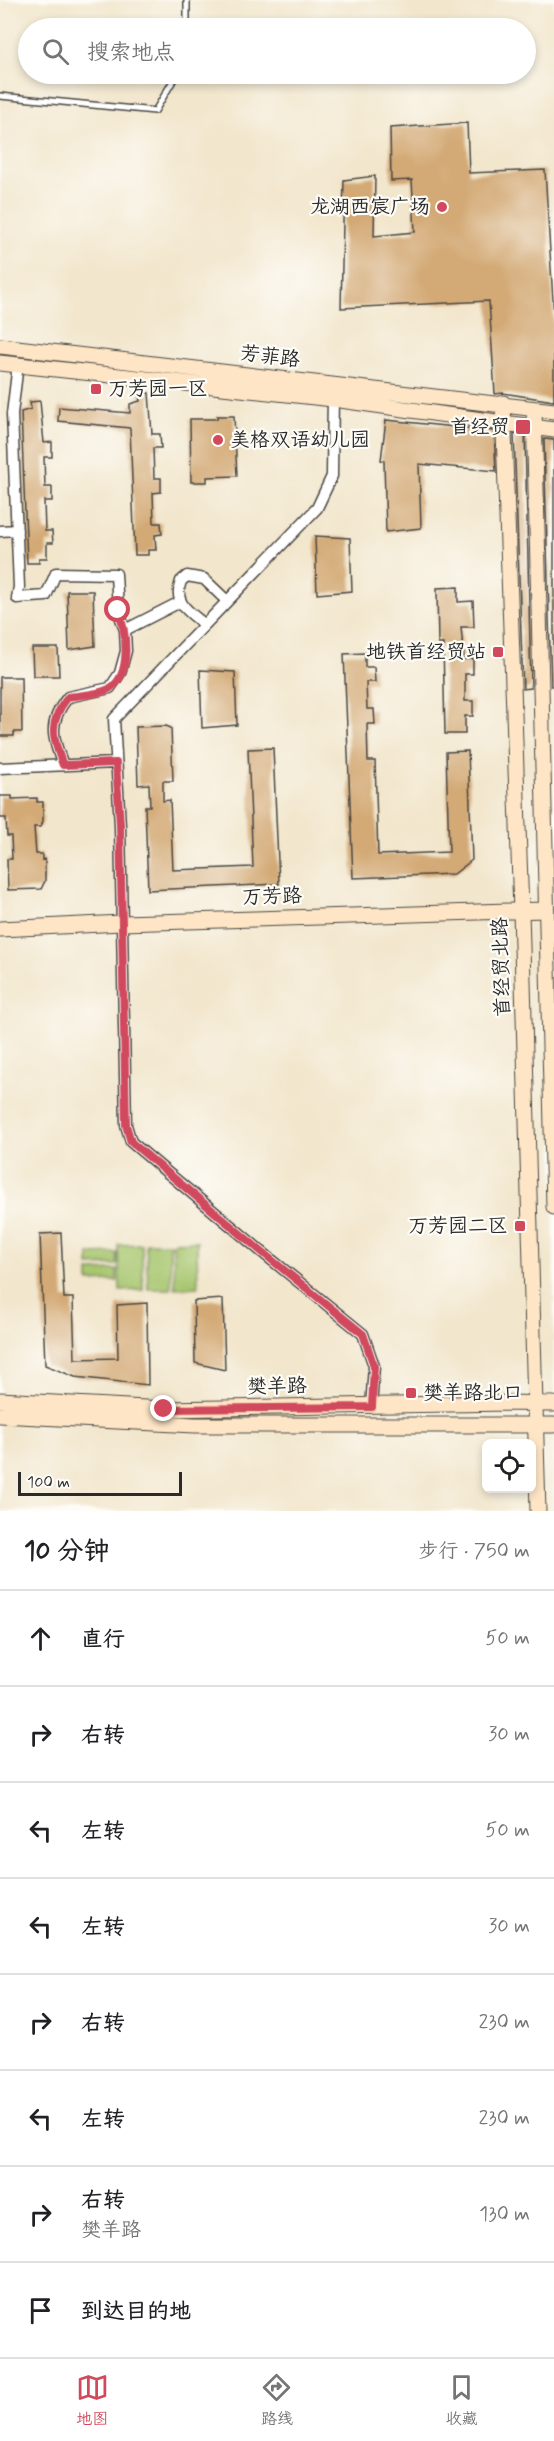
<!DOCTYPE html>
<html lang="zh">
<meta charset="utf-8">
<style>
:root{--surface:#fff;--page:#f2f2f2;--text:#202124;--muted:#757577;--line:#e0e0e0;--accent:#d1495b}
body{margin:0;font-family:Mynerve,"LXGW WenKai TC",sans-serif;background:var(--page);color:var(--text)}
.controls{position:absolute;right:18px;bottom:18px;display:grid;overflow:hidden;border-radius:9px;box-shadow:0 3px 9px #0003}
.controls button{width:54px;height:54px;display:grid;place-items:center;padding:0;border:0;border-bottom:2px solid var(--line);background:var(--surface);color:var(--text);font:30px sans-serif}
.scale{position:absolute;left:18px;bottom:15px;width:164px;box-sizing:border-box;padding-left:6px;border:3px solid #2b2b2b;border-top:0;font-size:16px;line-height:21px;white-space:nowrap;color:#2b2b2b;-webkit-text-stroke:4px #fdfcf7;paint-order:stroke}
.stop{position:absolute;width:18px;height:18px;margin:-14px;border:4px solid #d1495b;border-radius:50%;background:#fff}
.stop.end{background:#d1495b;border-color:#fff;box-shadow:0 2px 6px #0008}
.list{margin:0;padding:0;list-style:none}
h2{display:flex;justify-content:space-between;align-items:center;height:78px;margin:0;padding:0 24px;font-size:26px}
h2 small{font-size:20px;font-weight:400;color:var(--muted)}
.list li{display:grid;grid-template-columns:39px 1fr auto;gap:18px;align-items:center;box-sizing:border-box;height:96px;padding:0 24px;border-top:2px solid var(--line)}
.list b{display:block;font-size:22px;white-space:nowrap}
.list p{margin:0;font-size:20px;white-space:nowrap;color:var(--muted)}
.list em{font-size:20px;font-style:normal;color:var(--muted)}
.icon{flex:none;width:33px;height:33px;fill:none;stroke:currentColor;stroke-width:2;stroke-linecap:round;stroke-linejoin:round}
.map{position:relative;flex:none;width:554px;height:1511px;overflow:hidden}
.search{position:absolute;background:var(--surface);box-shadow:0 3px 9px #0003;left:18px;right:18px;top:18px;height:66px;display:flex;align-items:center;gap:15px;box-sizing:border-box;padding:0 21px;border-radius:33px;color:var(--muted);font-size:22px}
.sheet{height:846px;background:var(--surface)}
nav{display:flex;justify-content:space-around;align-items:center;box-sizing:border-box;height:84px;border-top:2px solid var(--line);background:var(--surface);font-size:16px;color:var(--muted)}
nav a{display:grid;justify-items:center;gap:3px}
nav .on{color:var(--accent)}
.map>svg:first-child{display:block}
.green{fill:#a7c66e;stroke:#69784c;stroke-width:1.5}
.building{fill:#d3a975}
.lines{fill:none;stroke-linecap:round;stroke-linejoin:round}
.lane-casing{stroke:#494743;stroke-width:8}
.street-casing{stroke:#494743;stroke-width:13}
.secondary-casing{stroke:#494743;stroke-width:17}
.lane{stroke:#fff;stroke-width:5}
.street{stroke:#fff;stroke-width:10}
.secondary{stroke:#fde5c5;stroke-width:15}
.route{stroke:#d1495b;stroke-width:8}
.poi-dot{fill:#d1495b;stroke:#fdfcf7;stroke-width:2}
.labels{text-anchor:middle;dominant-baseline:central;stroke-width:4.5;stroke-linejoin:round;paint-order:stroke}
.poi-label{font-size:20px;fill:#2b2b2b;stroke:#fdfcf7;text-anchor:end}
.street-label{font-size:20px;fill:#2b2b2b;stroke:#fdfcf7}
</style>
<div class="map">
<svg width="554" height="1511" viewBox="0 0 554 1511">
<rect width="100%" height="100%" fill="#fdfcf7"/>
<filter id="ink" filterUnits="userSpaceOnUse"><feTurbulence type="fractalNoise" baseFrequency=".0167" numOctaves="2"/><feDisplacementMap in="SourceGraphic" scale="12" xChannelSelector="R" yChannelSelector="G"/><feConvolveMatrix kernelMatrix="1 2 1 2 8 2 1 2 1" color-interpolation-filters="sRGB"/></filter>
<filter id="wash" filterUnits="userSpaceOnUse"><feTurbulence type="fractalNoise" baseFrequency=".008" numOctaves="4" result="noise"/><feDisplacementMap in="SourceGraphic" scale="24" xChannelSelector="R" yChannelSelector="G"/><feGaussianBlur stdDeviation="1.35" result="paint"/><feColorMatrix in="noise" values="0 0 0 0 0 0 0 0 0 0 0 0 0 0 0 0 0 1.4 0 .05"/><feComposite in="paint" operator="in"/></filter>
<g filter="url(#wash)">
<rect width="100%" height="100%" fill="#f2e6cc"/>
<path class="green" d="M 197,1241 L 198,1287 L 175,1288 L 173,1242 Z
M 146,1243 L 170,1243 L 171,1289 L 148,1289 Z
M 142,1244 L 143,1290 L 120,1291 L 118,1245 Z
M 117,1253 L 117,1265 L 89,1266 L 89,1254 Z
M 117,1270 L 117,1281 L 89,1282 L 89,1271 Z"/>
<g id="blocks">
<path class="building" d="M 467,123 L 469,173 L 545,170 L 554,317 L 554,401 L 503,393 L 495,394 L 489,301 L 341,308 L 344,180 L 375,176 L 374,236 L 415,232 L 412,180 L 391,181 L 390,128 Z
M 139,393 L 149,393 L 152,434 L 160,434 L 161,448 L 153,448 L 154,478 L 161,478 L 161,492 L 153,493 L 154,523 L 161,523 L 162,534 L 155,535 L 156,550 L 148,550 L 148,555 L 135,555 L 130,428 L 58,421 L 59,407 L 130,413 L 130,404 L 140,401 Z
M 40,401 L 44,443 L 52,442 L 52,457 L 44,457 L 45,487 L 52,487 L 52,501 L 44,501 L 45,531 L 52,531 L 53,543 L 47,543 L 47,558 L 39,558 L 39,563 L 27,563 L 21,412 L 31,409 L 30,402 Z
M 217,416 L 234,416 L 237,476 L 207,477 L 207,482 L 191,482 L 190,419 L 217,419 Z
M 386,420 L 494,431 L 496,471 L 419,464 L 421,528 L 386,532 L 384,461 L 381,460 Z
M 514,434 L 525,436 L 531,688 L 523,689 Z
M 544,439 L 554,440 L 554,686 L 551,686 Z
M 315,536 L 350,538 L 352,591 L 317,594 Z
M 458,587 L 458,602 L 473,601 L 474,627 L 461,627 L 464,659 L 473,659 L 473,674 L 465,674 L 465,701 L 473,701 L 473,716 L 465,716 L 465,734 L 445,734 L 443,644 L 438,644 L 437,588 Z
M 67,591 L 93,591 L 95,646 L 69,650 Z
M 32,648 L 58,648 L 59,676 L 33,676 Z
M 365,653 L 365,667 L 374,667 L 375,682 L 366,682 L 367,709 L 374,709 L 375,724 L 367,724 L 368,761 L 375,761 L 378,855 L 449,852 L 446,752 L 468,751 L 472,860 L 454,874 L 353,878 L 344,654 Z
M 200,670 L 235,672 L 237,725 L 202,728 Z
M 0,677 L 21,677 L 22,732 L 14,732 L 14,736 L 0,736 Z
M 166,726 L 171,728 L 173,781 L 163,781 L 163,801 L 170,800 L 173,870 L 253,867 L 248,749 L 273,748 L 279,884 L 148,890 L 145,806 L 150,806 L 149,784 L 138,785 L 136,727 Z
M 0,796 L 12,796 L 12,799 L 37,798 L 37,802 L 43,802 L 43,821 L 41,827 L 34,827 L 36,854 L 42,854 L 42,860 L 45,859 L 45,881 L 41,889 L 8,890 L 7,859 L 12,859 L 11,836 L 7,836 L 6,818 L 0,818 Z
M 61,1233 L 64,1298 L 73,1298 L 75,1359 L 118,1358 L 117,1305 L 147,1303 L 148,1385 L 75,1377 L 45,1365 L 40,1234 Z
M 223,1299 L 225,1370 L 195,1363 L 194,1301 Z"/>
</g>
</g>
<g filter="url(#ink)">
<use href="#blocks" fill-opacity="0" stroke="#494743" stroke-width="1.5"/>
<g class="lines">
<g class="lane-casing">
<path id="lane" d="M 187,0 L 187,28
M 0,96 L 155,111 L 177,74"/>
</g>
<g class="street-casing">
<path id="street" d="M 18,364 L 12,414 L 19,587 L 17,598 L 46,596 L 56,573 L 116,574 L 118,610 L 125,630 L 126,651 L 120,673 L 110,688 L 68,697 C 48,722 52,737 63,765
M 333,392 L 332,476 L 317,508 L 114,719 L 120,826 L 126,1125 L 131,1142 L 262,1252 L 363,1334 L 374,1366 L 371,1407
M 0,531 L 17,530
M 204,624 C 188,611 173,603 181,581 L 187,576 L 204,579 L 227,601
M 125,630 L 180,602
M 0,768 L 116,763"/>
</g>
<g class="secondary-casing">
<path id="secondary" d="M 0,346 L 554,411
M 0,363 L 333,399 L 554,430
M 503,403 L 521,911 L 538,1511
M 534,409 L 554,1207
M 0,929 L 122,923 L 545,910
M 0,1400 L 164,1409 L 509,1403 L 554,1404
M 0,1415 L 195,1425 L 554,1425"/>
</g>
<use href="#lane" class="lane"/>
<use href="#street" class="street"/>
<use href="#secondary" class="secondary"/>
</g>
</g>
<g class="lines" filter="url(#ink)">
<path class="route" d="M 118,610 C 126,630 133,675 109,689 C 98,695 80,695 68,697 C 48,722 52,737 63,765 L 116,763 L 120,825 L 126,1125 L 131,1142 L 262,1252 L 363,1334 L 374,1366 L 372,1407 L 164,1409"/>
</g>
<g class="poi-dot">
<circle cx="442" cy="207" r="6"/>
<rect x="90" y="383" width="12" height="12" rx="3"/>
<rect x="515" y="419" width="16" height="16" rx="3"/>
<circle cx="218" cy="440" r="6"/>
<rect x="492" y="646" width="12" height="12" rx="3"/>
<rect x="514" y="1220" width="12" height="12" rx="3"/>
<rect x="405" y="1387" width="12" height="12" rx="3"/>
</g>
<g class="labels">
<g class="poi-label">
<text x="430" y="207">龙湖西宸广场</text>
<text x="108" y="389" text-anchor="start">万芳园一区</text>
<text x="510" y="427">首经贸</text>
<text x="230" y="440" text-anchor="start">美格双语幼儿园</text>
<text x="486" y="652">地铁首经贸站</text>
<text x="508" y="1226">万芳园二区</text>
<text x="423" y="1393" text-anchor="start">樊羊路北口</text>
</g>
<g class="street-label">
<text transform="translate(270 357) rotate(7)">芳菲路</text>
<text transform="translate(272 897) rotate(-2)">万芳路</text>
<text transform="translate(502 967) rotate(-92)">首经贸北路</text>
<text transform="translate(277 1387) rotate(-1)">樊羊路</text>
</g>
</g>
</svg>
<div class="controls">
<button><svg class="icon" aria-label="locate" viewBox="0 0 24 24"><circle cx="12" cy="12" r="6"/><path d="M12 2v4M12 18v4M2 12h4M18 12h4"/></svg></button>
</div>
<div class="scale">100 m</div>
<div class="stop" style="left:118px;top:610px"></div>
<div class="stop end" style="left:164px;top:1409px"></div>
<div class="search"><svg class="icon" aria-label="search" viewBox="0 0 24 24"><circle cx="10" cy="10" r="6"/><path d="M15 15l6 6"/></svg>搜索地点</div>
</div>
<section class="sheet">
<h2>10 分钟<small>步行 · 750 m</small></h2>
<ul class="list">
<li><svg class="icon" aria-label="ahead" viewBox="0 0 24 24"><path d="M12 20V5M6 11l6-6 6 6"/></svg><div><b>直行</b></div><em>50 m</em></li>
<li><svg class="icon" aria-label="right" viewBox="0 0 24 24"><path d="M7 20v-9h11M14 6l5 5-5 5"/></svg><div><b>右转</b></div><em>30 m</em></li>
<li><svg class="icon" aria-label="left" viewBox="0 0 24 24"><path d="M17 20v-9H6M10 6l-5 5 5 5"/></svg><div><b>左转</b></div><em>50 m</em></li>
<li><svg class="icon" aria-label="left" viewBox="0 0 24 24"><path d="M17 20v-9H6M10 6l-5 5 5 5"/></svg><div><b>左转</b></div><em>30 m</em></li>
<li><svg class="icon" aria-label="right" viewBox="0 0 24 24"><path d="M7 20v-9h11M14 6l5 5-5 5"/></svg><div><b>右转</b></div><em>230 m</em></li>
<li><svg class="icon" aria-label="left" viewBox="0 0 24 24"><path d="M17 20v-9H6M10 6l-5 5 5 5"/></svg><div><b>左转</b></div><em>230 m</em></li>
<li><svg class="icon" aria-label="right" viewBox="0 0 24 24"><path d="M7 20v-9h11M14 6l5 5-5 5"/></svg><div><b>右转</b><p>樊羊路</p></div><em>130 m</em></li>
<li><svg class="icon" aria-label="arrive" viewBox="0 0 24 24"><path d="M6 21V4h12l-3 4 3 4H6"/></svg><div><b>到达目的地</b></div></li>
</ul>
</section>
<nav>
<a class="on"><svg class="icon" aria-label="map" viewBox="0 0 24 24"><path d="M3 6l6-2 6 2 6-2v14l-6 2-6-2-6 2zM9 4v14M15 6v14"/></svg>地图</a>
<a><svg class="icon" aria-label="directions" viewBox="0 0 24 24"><path d="M12 3l9 9-9 9-9-9zM9 14v-3h6M13 9l2 2-2 2"/></svg>路线</a>
<a><svg class="icon" aria-label="saved" viewBox="0 0 24 24"><path d="M7 4h10v16l-5-4-5 4z"/></svg>收藏</a>
</nav>
